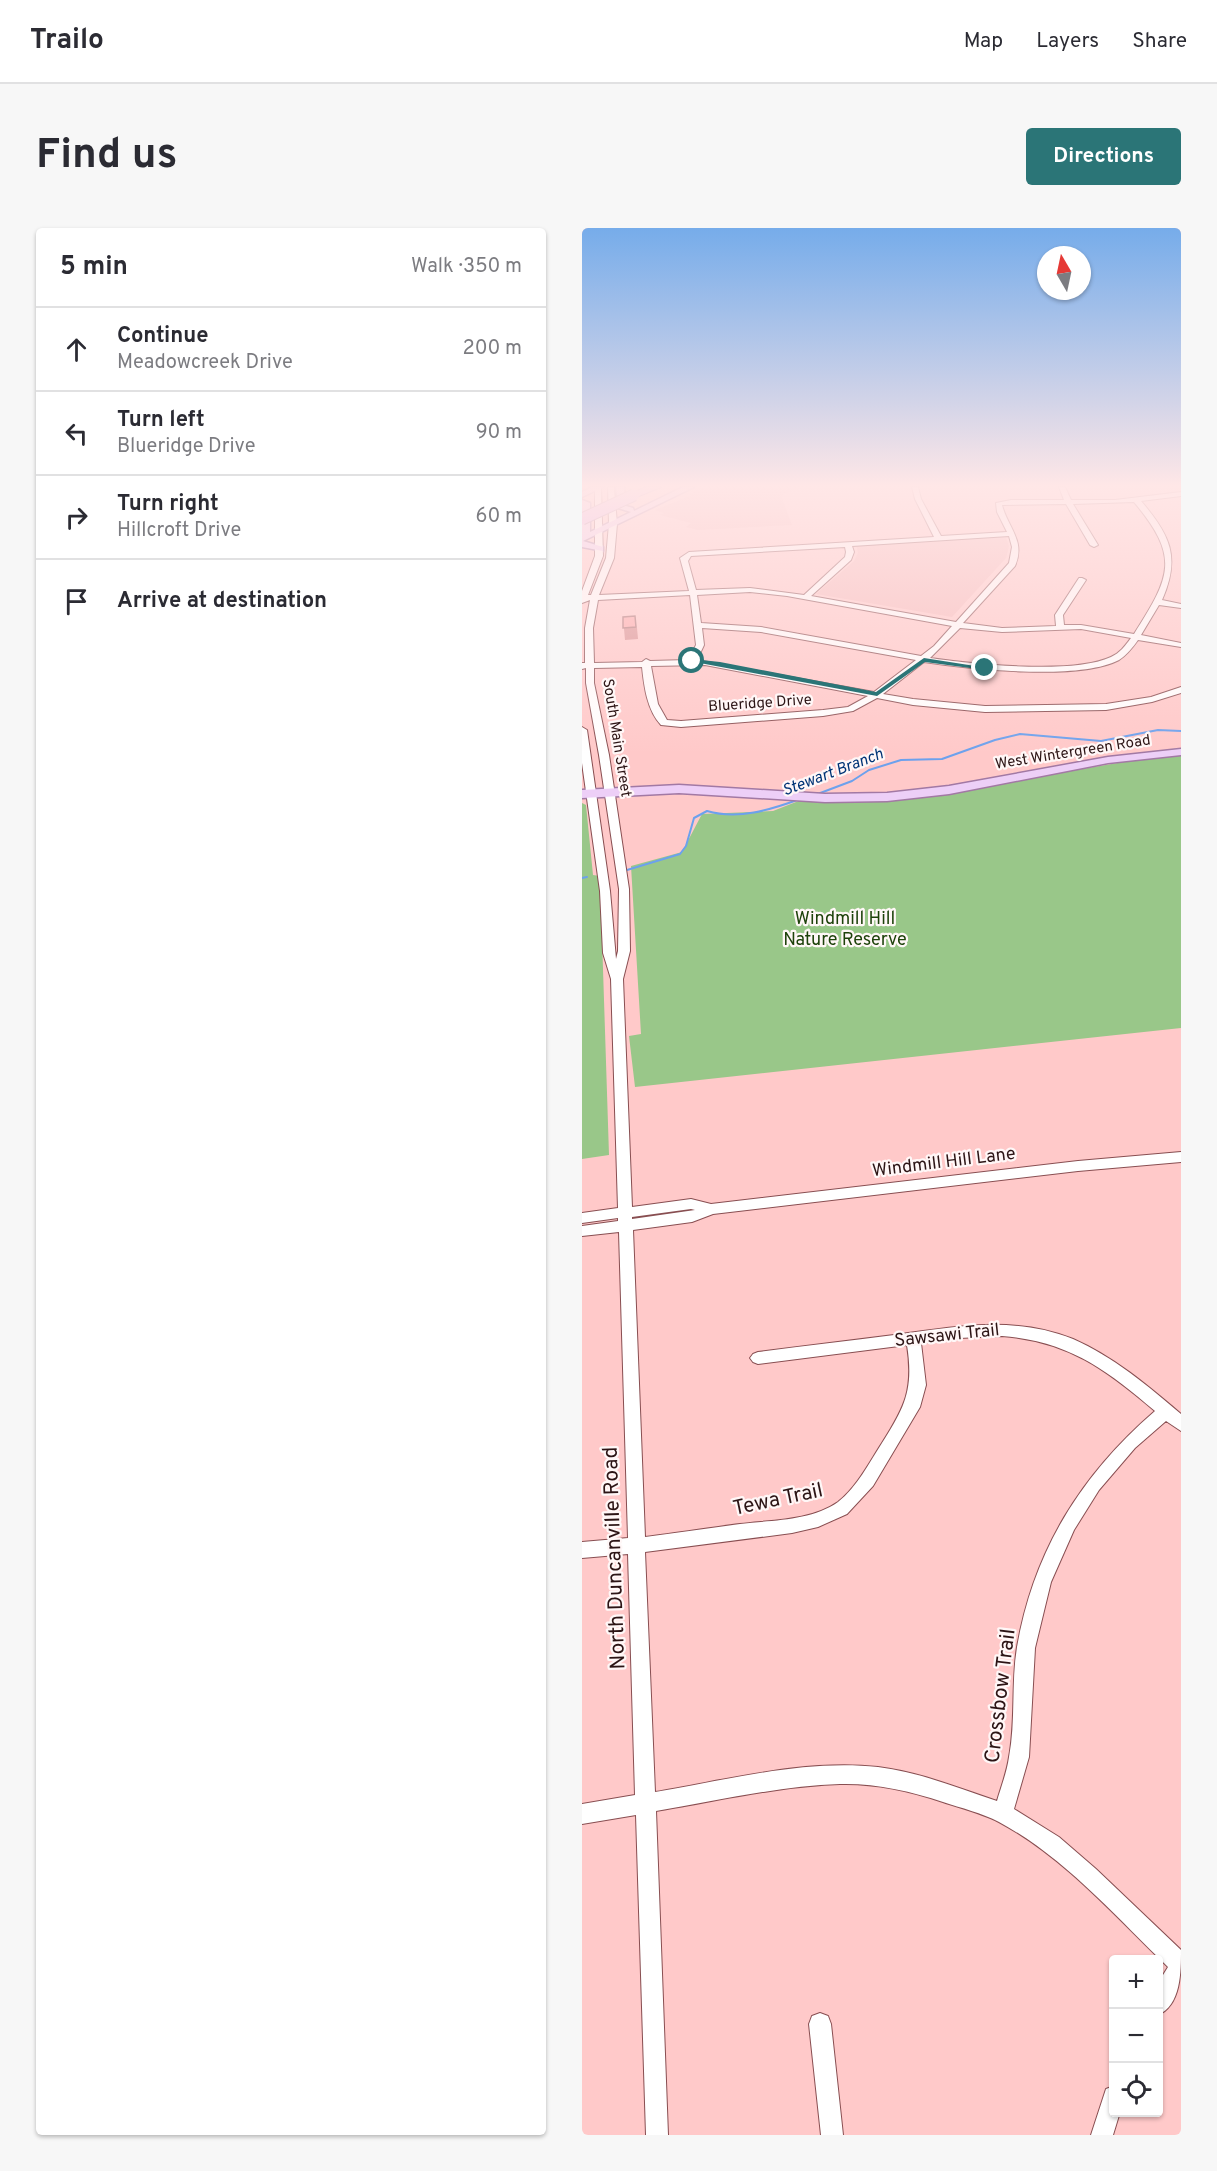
<!DOCTYPE html>
<meta charset="utf-8">
<style>
:root{--surface:#fff;--page:#f7f7f7;--text:#2b2b33;--muted:#7c7c81;--line:#e1e1e2;--accent:#2b7577}
body{margin:0;font-family:Overpass,sans-serif;background:var(--page);color:var(--text)}
.controls{position:absolute;right:18px;bottom:18px;display:grid;overflow:hidden;border-radius:6px;box-shadow:0 2px 4px #0004}
.controls button{width:54px;height:54px;display:grid;place-items:center;padding:0;border:0;border-bottom:2px solid var(--line);background:var(--surface);color:var(--text);font:30px sans-serif}
.compass{position:absolute;left:455px;top:18px;width:54px;height:54px;border-radius:50%;background:var(--surface);box-shadow:0 2px 4px #0004;rotate:351deg}
.stop{position:absolute;width:18px;height:18px;margin:-14px;border:4px solid #2b7577;border-radius:50%;background:#fff}
.stop.end{background:#2b7577;border-color:#fff;box-shadow:0 2px 6px #0008}
.list{margin:0;padding:0;list-style:none}
h2{display:flex;justify-content:space-between;align-items:center;height:78px;margin:0;padding:0 24px;font-size:26px}
h2 small{font-size:20px;font-weight:400;color:var(--muted)}
.list li{display:grid;grid-template-columns:39px 1fr auto;gap:18px;align-items:center;box-sizing:border-box;height:84px;padding:0 24px;border-top:2px solid var(--line)}
.list b{display:block;font-size:22px;white-space:nowrap}
.list p{margin:0;font-size:20px;white-space:nowrap;color:var(--muted)}
.list em{font-size:20px;font-style:normal;color:var(--muted)}
.icon{flex:none;width:33px;height:33px;fill:none;stroke:currentColor;stroke-width:2;stroke-linecap:round;stroke-linejoin:round}
.map{position:relative;flex:none;width:599px;height:1907px;overflow:hidden;border-radius:6px}
header{display:flex;align-items:center;gap:36px;box-sizing:border-box;height:84px;padding:0 30px;background:var(--surface);border-bottom:2px solid var(--line)}
header strong{font-size:28px}
nav{display:flex;gap:33px;margin-inline-start:auto;font-size:21px}
.intro{display:flex;align-items:center;justify-content:space-between;box-sizing:border-box;height:144px;padding:0 36px}
h1{margin:0;font-size:42px}
.button{padding:15px 27px;border-radius:6px;background:var(--accent);color:#fff;font-size:21px;font-weight:700}
main{display:flex;gap:36px;padding:0 36px}
aside{flex:1;background:var(--surface);border-radius:6px;box-shadow:0 2px 4px #0004}
.map>svg:first-child{display:block}
.built{fill:#f6babb}
.green{fill:#99c789}
.lines{fill:none;stroke-linecap:round;stroke-linejoin:round}
.stream{stroke:#6ca1ed;stroke-width:2}
.minor-casing{stroke:#884e51;stroke-width:2}
.major-casing{stroke:#a279a4;stroke-width:3}
.highway-casing{stroke:#a279a4;stroke-width:2}
.minor{fill:#fff;fill-rule:evenodd}
.major{fill:#edcff7;fill-rule:evenodd}
.highway{fill:#e1aff1;fill-rule:evenodd}
.highway-bridge-casing{stroke:#a279a4;stroke-width:13;stroke-linecap:butt}
.highway-bridge{stroke:#e1aff1;stroke-width:11}
.wall{fill:#da9193}
.building{fill:#fda9ab;stroke:#b17678;stroke-width:1.5}
.route{fill:#2b7577}
.labels{text-anchor:middle;dominant-baseline:central;stroke-width:4.5;stroke-linejoin:round;paint-order:stroke}
.far-street-label{font-size:15px;fill:#2c1415;stroke:#fff7f7}
.far-water-label{font-size:16px;font-style:italic;fill:#003375;stroke:#fff7f7}
.park-label{font-size:18px;fill:#1d420a;stroke:#fff7f7}
.street-label{font-size:18px;fill:#2c1415;stroke:#fff7f7}
.near-street-label{font-size:21px;fill:#2c1415;stroke:#fff7f7}
</style>
<header>
<strong>Trailo</strong>
<nav><a>Map</a><a>Layers</a><a>Share</a></nav>
</header>
<div class="intro"><h1>Find us</h1><a class="button">Directions</a></div>
<main>
<aside>
<h2>5 min<small>Walk · 350 m</small></h2>
<ul class="list">
<li><svg class="icon" aria-label="ahead" viewBox="0 0 24 24"><path d="M12 20V5M6 11l6-6 6 6"/></svg><div><b>Continue</b><p>Meadowcreek Drive</p></div><em>200 m</em></li>
<li><svg class="icon" aria-label="left" viewBox="0 0 24 24"><path d="M17 20v-9H6M10 6l-5 5 5 5"/></svg><div><b>Turn left</b><p>Blueridge Drive</p></div><em>90 m</em></li>
<li><svg class="icon" aria-label="right" viewBox="0 0 24 24"><path d="M7 20v-9h11M14 6l5 5-5 5"/></svg><div><b>Turn right</b><p>Hillcroft Drive</p></div><em>60 m</em></li>
<li><svg class="icon" aria-label="arrive" viewBox="0 0 24 24"><path d="M6 21V4h12l-3 4 3 4H6"/></svg><div><b>Arrive at destination</b></div></li>
</ul>
</aside>
<div class="map">
<svg width="599" height="1907" viewBox="0 0 599 1907">
<rect width="100%" height="100%" fill="#ffc9c9"/>
<path class="built" d="M 121,259 L 216,259 L 199,268 L 210,297 L 116,302 L 104,299 L 109,295 L 78,287 L 82,285 L 73,282 L 108,268 L 108,266 Z
M 423,307 L 427,318 L 424,330 L 370,389 L 234,366 L 272,333 L 276,325 L 274,316 Z"/>
<path class="green" d="M 599,527 L 599,800 L 53,859 L 47,808 L 59,806 L 49,638 L 100,624 L 120,586 L 191,583 L 232,567 L 358,565 L 565,530 Z
M 0,575 L 4,577 L 11,647 L 18,648 L 27,927 L 0,931 Z"/>
<g class="lines">
<path class="stream" d="M 233,567 L 270,553 L 287,542 L 319,532 L 360,531 L 413,512 L 438,506 L 519,513 L 576,502 L 599,503
M 45,642 L 98,626 L 104,618 L 112,590 L 125,583 C 156,592 188,582 218,571
M 0,650 L 5,649"/>
<g class="minor-casing">
<path id="minor" d="M 13,259 L 19,259 L 21,328 L 6,367 L 9,367 L 24,330 L 27,296 L 26,259 L 32,259 L 35,296 L 32,330 L 17,367 L 107,363 L 98,330 L 107,324 L 352,309 L 333,271 L 330,259 L 336,259 L 339,271 L 359,308 L 425,304 L 415,284 L 414,275 L 429,272 L 482,272 L 477,259 L 483,259 L 489,272 L 533,272 L 599,264 L 599,268 L 559,273 C 588,307 599,329 580,372 L 599,376 L 599,380 L 577,377 L 559,407 L 599,415 L 599,419 L 556,412 C 551,419 545,427 537,432 C 497,453 388,441 342,434 L 301,466 L 331,471 L 403,478 L 524,476 L 569,469 L 599,459 L 599,465 L 570,474 L 524,482 L 403,484 L 331,477 L 295,470 L 271,483 L 241,488 L 99,499 L 79,497 C 65,482 62,458 60,439 L 12,440 L 12,455 L 27,527 L 47,661 L 48,723 L 41,751 L 50,979 L 109,971 L 129,976 L 496,933 L 599,924 L 599,934 L 496,943 L 131,986 L 110,994 L 51,1002 L 63,1309 C 95,1305 127,1300 158,1296 C 190,1292 229,1293 256,1274 C 275,1259 287,1235 300,1215 C 323,1179 332,1161 325,1117 L 176,1136 L 171,1134 L 168,1130 L 171,1126 L 176,1124 C 221,1118 266,1113 312,1107 C 372,1099 432,1087 491,1111 C 532,1129 566,1158 599,1186 L 599,1203 L 584,1193 L 553,1220 L 517,1262 L 492,1302 L 469,1354 L 453,1420 L 447,1529 L 432,1581 L 477,1609 L 514,1641 L 599,1722 C 599,1744 599,1777 576,1787 L 576,1755 L 586,1739 C 533,1688 482,1629 417,1594 C 400,1585 379,1580 361,1574 C 329,1563 292,1555 258,1556 C 197,1558 134,1573 74,1583 L 86,1907 L 64,1907 L 54,1587 L 0,1596 L 0,1576 L 53,1567 L 46,1326 L 0,1330 L 0,1314 L 46,1310 L 37,1004 L 0,1008 L 0,998 L 36,993 L 36,990 L 0,995 L 0,985 L 36,980 L 29,751 L 21,725 L 18,663 L 0,535 L 0,499 L 5,502 L 28,663 L 34,731 L 36,723 L 37,661 L 17,527 L 4,455 L 4,440 L 0,441 L 0,435 L 3,435 L 3,400 L 8,372 L 0,375 L 0,363 L 13,328 ZM 552,274 C 598,329 589,348 552,406 L 499,397 L 482,397 L 481,387 L 504,352 L 500,350 L 497,350 L 473,387 L 474,398 L 420,400 L 381,395 L 433,338 C 444,313 426,300 420,277 L 484,276 L 508,317 L 512,319 L 516,317 L 491,276 ZM 427,308 L 430,319 L 427,335 L 374,394 L 229,368 L 269,332 L 272,324 L 270,318 ZM 263,319 L 264,324 L 263,329 L 222,367 L 168,360 L 114,362 L 106,333 L 109,328 ZM 168,364 L 205,368 L 370,398 L 352,418 L 339,428 L 179,399 L 119,395 L 115,367 ZM 108,367 L 114,417 L 106,432 L 68,433 L 64,431 L 60,434 L 12,435 L 11,400 L 16,372 ZM 120,400 L 179,404 L 334,432 L 292,464 L 115,432 L 122,417 ZM 378,400 L 420,404 L 499,401 L 549,410 C 543,418 538,425 529,429 C 490,447 391,436 348,430 ZM 123,437 L 286,468 L 266,479 L 241,482 L 99,493 L 85,492 L 76,476 L 69,438 ZM 109,981 L 113,982 L 50,991 L 50,989 ZM 420,1108 C 486,1113 524,1141 573,1183 C 499,1247 452,1322 435,1419 C 429,1455 434,1493 427,1529 C 425,1544 419,1559 415,1573 C 376,1560 337,1544 296,1539 C 222,1531 146,1552 73,1564 L 63,1324 L 210,1305 L 236,1299 L 265,1286 L 291,1258 L 338,1179 L 344,1157 L 339,1115 L 377,1110 Z
M 238,1785 L 246,1788 L 249,1796 L 261,1907 L 239,1907 L 227,1796 L 230,1788 Z
M 532,1858 L 532,1884 L 538,1884 L 531,1907 L 509,1907 L 524,1861 Z"/>
</g>
<g class="major-casing">
<path id="major" d="M 10,259 L 21,259 L 0,269 L 0,264 Z
M 34,259 L 42,259 L 44,278 L 51,280 L 52,283 L 101,259 L 112,259 L 1,313 L 21,319 L 21,323 L 0,319 L 0,272 L 8,275 L 8,304 L 49,284 L 36,280 Z
M 599,521 L 599,527 L 526,535 L 367,566 L 305,573 L 243,574 L 97,565 L 0,570 L 0,562 L 97,557 L 243,566 L 305,565 L 367,558 L 526,529 Z"/>
</g>
<g class="highway-casing">
<path id="highway" d="M 64,259 L 79,259 L 52,270 L 47,267 Z"/>
</g>
<use href="#minor" class="minor"/>
<use href="#major" class="major"/>
<use href="#highway" class="highway"/>
<g class="highway-bridge-casing">
<path id="highway-bridge" d="M 0,291 L 52,267"/>
</g>
<use href="#highway-bridge" class="highway-bridge"/>
</g>
<path class="wall" d="M 41,389 L 55,400 L 56,411 L 43,412 Z"/>
<path class="building" d="M 53,388 L 54,399 L 41,400 L 41,389 Z"/>
<linearGradient id="sky" x2="0" y2="1"><stop stop-color="#76acea"/><stop offset="0.49" stop-color="#ffe7e7"/><stop offset="1" stop-color="#ffe7e7" stop-opacity="0"/></linearGradient>
<rect width="599" height="526" fill="url(#sky)"/>
<path class="route" d="M 342,430 L 406,440 L 403,442 L 343,434 L 295,468 L 107,433 L 110,431 L 138,434 L 294,464 Z"/>
<g class="labels">
<g class="far-street-label">
<text transform="translate(178 476) rotate(-4)">Blueridge Drive</text>
<text transform="translate(34 510) rotate(81)">South Main Street</text>
<text transform="translate(491 525) rotate(-9)">West Wintergreen Road</text>
</g>
<g class="far-water-label">
<text transform="translate(251 545) rotate(-21)">Stewart Branch</text>
</g>
<g class="park-label">
<text x="263" y="691">Windmill Hill<tspan x="263" dy="21">Nature Reserve</tspan></text>
</g>
<g class="street-label">
<text transform="translate(362 935) rotate(-7)">Windmill Hill Lane</text>
<text transform="translate(365 1108) rotate(-6)">Sawsawi Trail</text>
</g>
<g class="near-street-label">
<text transform="translate(196 1272) rotate(-12)">Tewa Trail</text>
<text transform="translate(33 1330) rotate(-92)">North Duncanville Road</text>
<text transform="translate(419 1468) rotate(-83)">Crossbow Trail</text>
</g>
</g>
</svg>
<div class="controls">
<button>+</button>
<button>−</button>
<button><svg class="icon" aria-label="locate" viewBox="0 0 24 24"><circle cx="12" cy="12" r="6"/><path d="M12 2v4M12 18v4M2 12h4M18 12h4"/></svg></button>
</div>
<svg class="compass" viewBox="-18 -18 36 36"><path d="M0-13l5 13h-10z" fill="#e53935"/><path d="M0 13l5-13h-10z" fill="#7c7c81"/></svg>
<div class="stop" style="left:110px;top:433px"></div>
<div class="stop end" style="left:403px;top:440px"></div>
</div>
</main>
